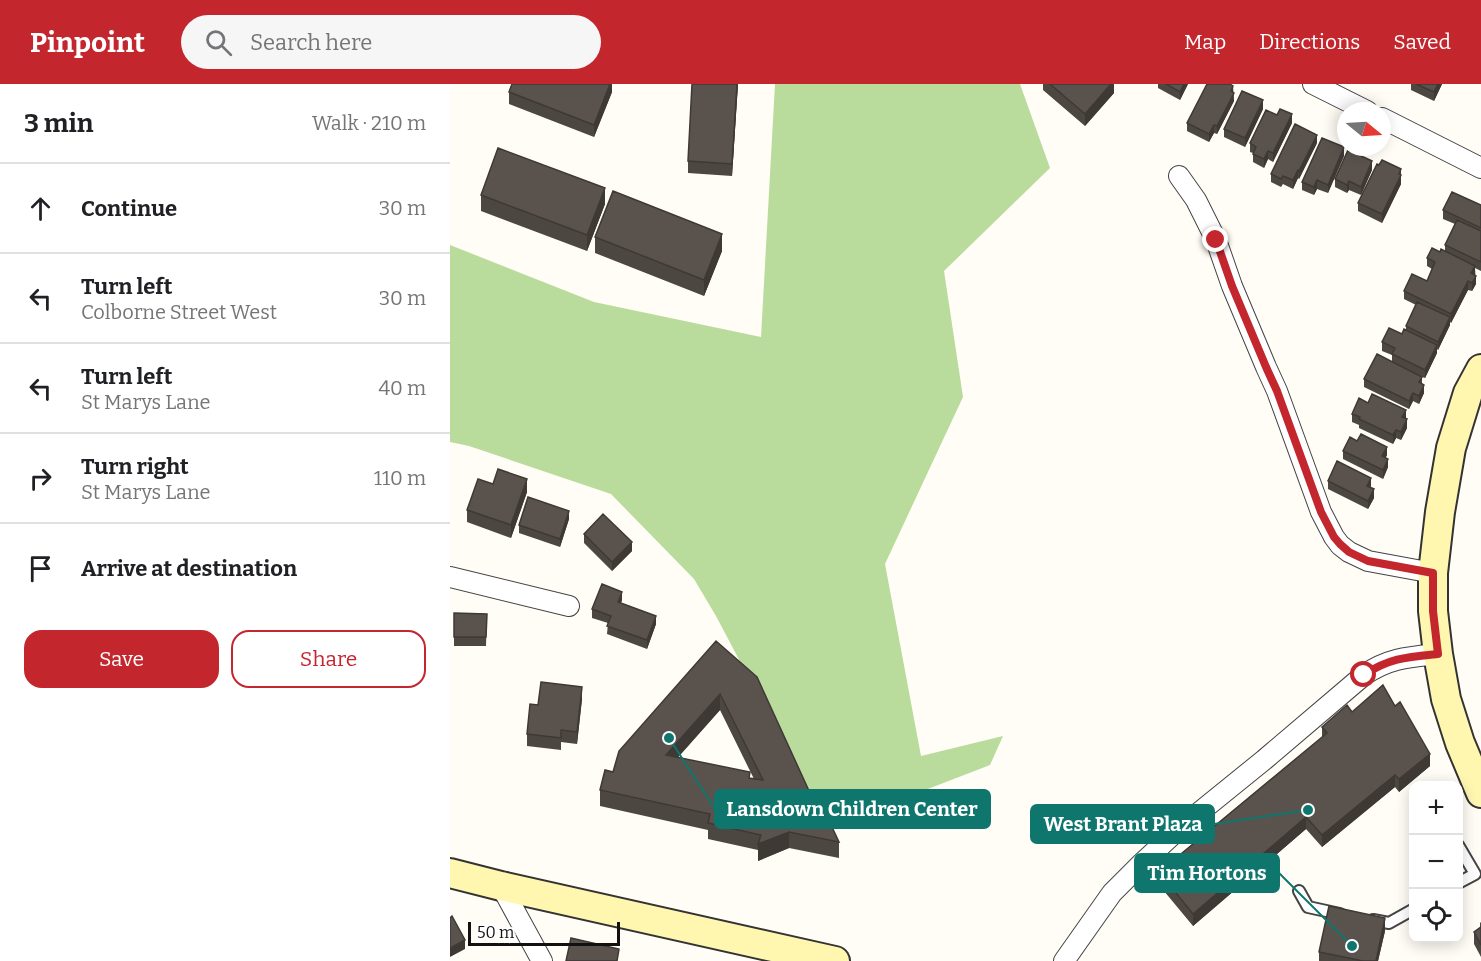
<!DOCTYPE html>
<meta charset="utf-8">
<style>
:root{--surface:#fff;--page:#f6f6f6;--text:#202124;--muted:#757577;--line:#e0e0e0;--accent:#c4262e}
body{margin:0;font-family:Bitter,serif;background:var(--page);color:var(--text)}
.controls{position:absolute;right:18px;bottom:18px;display:grid;overflow:hidden;border-radius:12px;box-shadow:0 3px 15px #0003}
.controls button{width:54px;height:54px;display:grid;place-items:center;padding:0;border:0;border-bottom:2px solid var(--line);background:var(--surface);color:var(--text);font:30px sans-serif}
.compass{position:absolute;left:887px;top:18px;width:54px;height:54px;border-radius:50%;background:var(--surface);box-shadow:0 3px 15px #0003;rotate:108deg}
.scale{position:absolute;left:18px;bottom:15px;width:152px;box-sizing:border-box;padding-left:6px;border:3px solid #111;border-top:0;font-size:16px;line-height:21px;white-space:nowrap;color:#111;-webkit-text-stroke:4px #fff;paint-order:stroke}
.stop{position:absolute;width:18px;height:18px;margin:-14px;border:4px solid #c4262e;border-radius:50%;background:#fff}
.stop.end{background:#c4262e;border-color:#fff;box-shadow:0 2px 6px #0008}
.list{margin:0;padding:0;list-style:none}
h2{display:flex;justify-content:space-between;align-items:center;height:78px;margin:0;padding:0 24px;font-size:26px}
h2 small{font-size:20px;font-weight:400;color:var(--muted)}
.list li{display:grid;grid-template-columns:39px 1fr auto;gap:18px;align-items:center;box-sizing:border-box;height:90px;padding:0 24px;border-top:2px solid var(--line)}
.list b{display:block;font-size:22px;white-space:nowrap}
.list p{margin:0;font-size:20px;white-space:nowrap;color:var(--muted)}
.list em{font-size:20px;font-style:normal;color:var(--muted)}
.actions{display:flex;gap:12px;padding:18px 24px}
.actions a{flex:1;padding:14px 0;border:2px solid var(--accent);border-radius:18px;text-align:center;font-size:21px;color:var(--accent)}
.actions .main{background:var(--accent);color:#fff}
.icon{flex:none;width:33px;height:33px;fill:none;stroke:currentColor;stroke-width:2;stroke-linecap:round;stroke-linejoin:round}
.map{position:relative;flex:none;width:1031px;height:877px;overflow:hidden}
header{display:flex;align-items:center;gap:36px;box-sizing:border-box;height:84px;padding:0 30px;background:var(--accent);color:#fff}
header strong{font-size:28px}
nav{display:flex;gap:33px;margin-inline-start:auto;font-size:21px}
.search{width:420px;height:54px;background:var(--page);display:flex;align-items:center;gap:15px;box-sizing:border-box;padding:0 21px;border-radius:33px;color:var(--muted);font-size:22px}
main{display:flex}
aside{flex:1;background:var(--surface)}
.map>svg:first-child{display:block}
.forest{fill:#b9dc9c}
.lines{fill:none;stroke-linecap:round;stroke-linejoin:round}
.lane-casing{stroke:#444;stroke-width:14}
.street-casing{stroke:#444;stroke-width:22}
.secondary-casing{stroke:#333;stroke-width:32}
.lane{stroke:#fff;stroke-width:10}
.street{stroke:#fff;stroke-width:20}
.secondary{stroke:#fff6b0;stroke-width:28}
.wall{fill:#4d4742;fill-rule:evenodd}
.shaded-wall{fill:#3f3936}
.building{fill:#5a524d;stroke:#3f3936;stroke-width:1.5;fill-rule:evenodd}
.route{stroke:#c4262e;stroke-width:8}
.leader{fill:none;stroke:#0f766e;stroke-width:2}
.callout-dot{fill:#0f766e;stroke:#fff;stroke-width:2}
.callout{fill:#0f766e;stroke:#0f766e;stroke-width:2}
.callout-label{font-size:20px;text-anchor:middle;font-weight:bold;fill:#fff}
</style>
<header>
<strong>Pinpoint</strong>
<div class="search"><svg class="icon" aria-label="search" viewBox="0 0 24 24"><circle cx="10" cy="10" r="6"/><path d="M15 15l6 6"/></svg>Search here</div>
<nav><a>Map</a><a>Directions</a><a>Saved</a></nav>
</header>
<main>
<aside>
<h2>3 min<small>Walk · 210 m</small></h2>
<ul class="list">
<li><svg class="icon" aria-label="ahead" viewBox="0 0 24 24"><path d="M12 20V5M6 11l6-6 6 6"/></svg><div><b>Continue</b></div><em>30 m</em></li>
<li><svg class="icon" aria-label="left" viewBox="0 0 24 24"><path d="M17 20v-9H6M10 6l-5 5 5 5"/></svg><div><b>Turn left</b><p>Colborne Street West</p></div><em>30 m</em></li>
<li><svg class="icon" aria-label="left" viewBox="0 0 24 24"><path d="M17 20v-9H6M10 6l-5 5 5 5"/></svg><div><b>Turn left</b><p>St Marys Lane</p></div><em>40 m</em></li>
<li><svg class="icon" aria-label="right" viewBox="0 0 24 24"><path d="M7 20v-9h11M14 6l5 5-5 5"/></svg><div><b>Turn right</b><p>St Marys Lane</p></div><em>110 m</em></li>
<li><svg class="icon" aria-label="arrive" viewBox="0 0 24 24"><path d="M6 21V4h12l-3 4 3 4H6"/></svg><div><b>Arrive at destination</b></div></li>
</ul>
<div class="actions"><a class="main">Save</a><a>Share</a></div>
</aside>
<div class="map">
<svg width="1031" height="877" viewBox="0 0 1031 877">
<rect width="100%" height="100%" fill="#fffdf5"/>
<path class="forest" d="M 325,0 L 570,0 L 600,84 L 494,187 L 513,313 L 435,480 L 471,672 L 553,652 L 540,681 L 395,737 L 360,710 L 266,532 L 244,495 L 161,410 L 19,362 L 0,358 L 0,161 L 144,218 L 311,253 Z"/>
<g class="lines">
<g class="lane-casing">
<path id="lane" d="M 1008,761 L 1025,790 L 1008,799
M 849,807 L 858,823 L 890,830
M 923,836 L 939,839 L 964,825"/>
</g>
<g class="street-casing">
<path id="street" d="M 863,0 L 917,27
M 932,34 L 1031,84
M 729,92 L 746,116 L 766,156 L 782,202 L 816,283 L 827,307 L 871,428 L 884,453 L 890,461 L 899,468 L 918,477 L 983,489
M 0,493 L 119,522
M 51,802 L 92,877
M 614,877 L 662,809 L 692,779 L 730,744 L 814,676 L 914,591 C 939,574 958,573 988,570"/>
</g>
<g class="secondary-casing">
<path id="secondary" d="M 1031,285 L 1018,309 L 1001,364 L 990,428 L 983,489 L 983,527 L 988,570 L 996,615 L 1010,659 L 1031,709
M 0,789 L 51,802 L 385,877"/>
</g>
<use href="#lane" class="lane"/>
<use href="#street" class="street"/>
<use href="#secondary" class="secondary"/>
</g>
<path class="wall" d="M 162,0 L 162,8 L 144,53 L 59,20 L 59,8 Z
M 288,0 L 282,92 L 238,89 L 238,77 Z
M 593,0 L 664,0 L 664,9 L 635,42 L 593,6 Z
M 708,0 L 738,0 L 730,16 L 708,4 Z
M 961,0 L 992,0 L 984,17 L 961,6 Z
M 783,8 L 784,17 L 767,50 L 764,49 L 759,58 L 737,47 L 737,39 Z
M 813,25 L 795,63 L 774,53 L 774,45 Z
M 842,39 L 823,78 L 818,75 L 814,84 L 803,78 L 803,69 L 800,68 L 800,59 Z
M 867,59 L 849,95 L 848,94 L 843,105 L 833,100 L 831,103 L 821,98 L 821,90 Z
M 894,72 L 878,109 L 867,105 L 864,111 L 852,106 L 852,98 Z
M 929,81 L 951,85 L 951,100 L 932,139 L 908,127 L 908,119 Z
M 922,86 L 911,111 L 899,106 L 897,109 L 885,103 L 885,95 Z
M 31,111 L 155,120 L 137,167 L 31,127 Z
M 1031,121 L 1031,187 L 1025,184 L 1026,200 L 1022,207 L 1018,206 L 1001,239 L 1000,238 L 1000,241 L 988,266 L 987,265 L 987,269 L 975,294 L 972,293 L 972,300 L 974,309 L 969,320 L 963,317 L 959,325 L 914,303 L 914,295 L 942,278 L 942,271 L 932,267 L 932,258 L 952,250 L 956,245 L 956,242 L 966,221 L 954,215 L 954,207 L 977,197 L 982,185 L 977,182 L 977,174 L 995,167 L 995,161 L 1005,140 L 993,135 L 993,126 Z
M 145,153 L 272,167 L 254,212 L 145,169 Z
M 902,330 L 956,334 L 957,344 L 951,356 L 946,354 L 943,360 L 909,344 L 909,341 L 902,338 Z
M 893,367 L 937,371 L 936,373 L 938,383 L 933,395 L 893,375 Z
M 878,397 L 921,402 L 920,403 L 924,414 L 918,425 L 878,405 Z
M 43,400 L 77,408 L 61,454 L 17,438 L 17,426 Z
M 119,435 L 110,463 L 69,449 L 69,441 Z
M 134,450 L 182,467 L 162,487 L 134,459 Z
M 172,516 L 171,519 L 206,540 L 197,565 L 157,550 L 158,539 L 142,534 L 142,525 Z
M 4,529 L 37,530 L 36,562 L 4,562 Z
M 266,557 L 360,709 L 389,758 L 389,774 L 339,764 L 308,777 L 308,766 L 258,755 L 258,746 L 150,722 L 150,706 ZM 270,626 L 304,695 L 228,673 Z
M 132,615 L 127,660 L 111,658 L 111,666 L 77,662 L 77,650 L 88,621 Z
M 902,628 L 980,682 L 949,708 L 945,703 L 872,763 L 856,745 L 743,842 L 704,795 L 704,782 L 720,779 L 872,653 L 872,643 Z
M 1031,838 L 1031,873 L 1024,860 L 1024,848 L 1030,844 L 1030,839 Z
M 935,847 L 928,877 L 869,877 L 869,868 Z"/>
<path class="shaded-wall" d="M 160,0 L 162,0 L 162,8 L 144,53 L 144,41 Z
M 287,0 L 288,0 L 282,92 L 282,80 Z
M 661,0 L 664,0 L 664,9 L 635,42 L 635,30 Z
M 734,0 L 738,0 L 730,16 L 730,8 Z
M 988,0 L 992,0 L 984,17 L 984,8 Z
M 783,2 L 784,17 L 767,50 L 767,42 Z
M 813,16 L 813,25 L 795,63 L 795,54 Z
M 842,30 L 842,39 L 823,78 L 823,69 Z
M 764,41 L 764,49 L 759,58 L 759,50 Z
M 867,51 L 867,59 L 849,95 L 849,87 Z
M 894,63 L 894,72 L 878,109 L 878,101 Z
M 818,67 L 818,75 L 814,84 L 814,75 Z
M 922,77 L 922,86 L 911,111 L 911,103 Z
M 951,85 L 951,100 L 932,139 L 932,130 Z
M 848,86 L 848,94 L 843,105 L 843,96 Z
M 867,96 L 867,105 L 864,111 L 864,103 Z
M 899,97 L 899,106 L 897,109 L 897,101 Z
M 155,104 L 155,120 L 137,167 L 137,151 Z
M 272,150 L 272,167 L 254,212 L 254,196 Z
M 1025,182 L 1025,190 L 1021,197 L 1021,189 Z
M 1026,192 L 1026,200 L 1022,207 L 1022,199 Z
M 1018,197 L 1018,206 L 1001,239 L 1001,230 Z
M 1000,233 L 1000,241 L 988,266 L 988,258 Z
M 987,261 L 987,269 L 975,294 L 975,286 Z
M 974,301 L 974,309 L 969,320 L 969,312 Z
M 963,309 L 963,317 L 959,325 L 959,317 Z
M 956,326 L 956,334 L 952,342 L 952,333 Z
M 957,335 L 957,344 L 951,356 L 951,348 Z
M 946,346 L 946,354 L 943,360 L 943,351 Z
M 937,363 L 937,371 L 932,380 L 932,372 Z
M 938,375 L 938,383 L 933,395 L 933,386 Z
M 921,394 L 921,402 L 917,410 L 917,402 Z
M 77,395 L 77,408 L 61,454 L 61,441 Z
M 924,405 L 924,414 L 918,425 L 918,417 Z
M 119,427 L 119,435 L 110,463 L 110,455 Z
M 182,458 L 182,467 L 162,487 L 162,478 Z
M 172,508 L 172,516 L 168,527 L 168,518 Z
M 206,532 L 206,540 L 197,565 L 197,556 Z
M 132,603 L 132,615 L 127,660 L 127,648 Z
M 270,610 L 270,626 L 216,687 L 216,671 Z
M 980,670 L 980,682 L 949,708 L 949,695 Z
M 945,691 L 945,703 L 872,763 L 872,751 Z
M 856,733 L 856,745 L 743,842 L 743,830 Z
M 339,748 L 339,764 L 308,777 L 308,760 Z
M 935,834 L 935,847 L 928,877 L 926,877 Z
M 15,856 L 15,865 L 0,873 L 0,864 Z"/>
<path class="building" d="M 62,0 L 160,0 L 144,41 L 59,8 Z
M 242,0 L 287,0 L 282,80 L 238,77 Z
M 600,0 L 661,0 L 635,30 Z
M 716,0 L 734,0 L 730,8 Z
M 757,0 L 780,0 L 783,2 L 781,7 L 784,9 L 767,42 L 764,41 L 759,50 L 737,39 Z
M 966,0 L 988,0 L 984,8 Z
M 792,7 L 813,16 L 795,54 L 774,45 Z
M 830,25 L 842,30 L 823,69 L 818,67 L 814,75 L 803,70 L 806,63 L 800,59 L 816,26 L 827,31 Z
M 845,40 L 867,51 L 849,87 L 848,86 L 843,96 L 833,92 L 831,95 L 821,90 Z
M 872,54 L 894,63 L 878,101 L 867,96 L 864,103 L 852,98 Z
M 48,64 L 155,104 L 137,151 L 31,111 Z
M 898,66 L 922,77 L 911,103 L 899,97 L 897,101 L 885,95 Z
M 932,76 L 951,85 L 949,90 L 951,91 L 932,130 L 908,119 L 927,80 L 929,81 Z
M 163,107 L 272,150 L 254,196 L 145,153 Z
M 1002,108 L 1031,121 L 1031,144 L 993,126 Z
M 1007,136 L 1031,147 L 1031,178 L 995,161 Z
M 982,164 L 990,168 L 991,165 L 1025,182 L 1021,189 L 1026,192 L 1022,199 L 1018,197 L 1001,230 L 954,207 L 962,190 L 977,197 L 985,178 L 977,174 Z
M 967,218 L 1000,233 L 988,258 L 956,242 Z
M 939,244 L 952,250 L 954,245 L 987,261 L 975,286 L 942,270 L 945,264 L 932,258 Z
M 927,270 L 972,293 L 969,298 L 974,301 L 969,312 L 963,309 L 959,317 L 914,295 Z
M 922,310 L 956,326 L 952,333 L 957,335 L 951,348 L 946,346 L 943,351 L 909,335 L 910,333 L 902,330 L 909,314 L 918,319 Z
M 911,350 L 937,363 L 932,372 L 938,375 L 933,386 L 893,367 L 900,353 L 907,357 Z
M 887,377 L 921,394 L 917,402 L 924,405 L 918,417 L 878,397 Z
M 48,385 L 77,395 L 61,441 L 17,426 L 28,395 L 43,400 Z
M 78,413 L 119,427 L 110,455 L 69,441 Z
M 153,430 L 182,458 L 162,478 L 134,450 Z
M 152,500 L 172,508 L 168,518 L 206,532 L 197,556 L 157,542 L 161,532 L 142,525 Z
M 4,529 L 37,530 L 36,553 L 4,553 Z
M 266,557 L 307,593 L 360,709 L 365,707 L 389,758 L 339,748 L 308,760 L 311,751 L 258,739 L 260,730 L 150,706 L 155,686 L 163,688 L 169,667 ZM 270,610 L 313,696 L 299,694 L 300,688 L 216,671 Z
M 91,598 L 132,603 L 127,648 L 111,646 L 111,654 L 77,650 L 80,620 L 88,621 Z
M 933,601 L 945,622 L 950,618 L 980,670 L 949,695 L 945,691 L 872,751 L 856,733 L 743,830 L 704,782 L 715,774 L 720,779 L 877,649 L 872,643 L 897,621 L 902,628 Z
M 879,822 L 935,834 L 926,877 L 913,877 L 869,868 Z
M 2,832 L 15,856 L 0,864 L 0,834 Z
M 1031,843 L 1031,861 L 1024,848 Z
M 121,854 L 169,865 L 167,877 L 116,877 Z"/>
<g class="lines">
<path class="route" d="M 766,156 L 782,202 L 816,283 L 827,307 L 871,428 L 884,453 L 890,460 L 899,468 L 918,477 L 983,489 L 983,527 L 988,570 C 958,573 939,574 914,591"/>
</g>
<path class="leader" d="M219 654L265 725M858 726L764 740M902 862L829 789"/>
<g class="callout-dot">
<circle cx="219" cy="654" r="6"/>
<circle cx="858" cy="726" r="6"/>
<circle cx="902" cy="862" r="6"/>
</g>
<g class="callout">
<rect x="265" y="706" width="275" height="38" rx="6"/>
<rect x="581" y="721" width="183" height="38" rx="6"/>
<rect x="685" y="770" width="144" height="38" rx="6"/>
</g>
<g class="callout-label">
<text x="402" y="732">Lansdown Children Center</text>
<text x="673" y="747">West Brant Plaza</text>
<text x="757" y="796">Tim Hortons</text>
</g>
</svg>
<div class="controls">
<button>+</button>
<button>−</button>
<button><svg class="icon" aria-label="locate" viewBox="0 0 24 24"><circle cx="12" cy="12" r="6"/><path d="M12 2v4M12 18v4M2 12h4M18 12h4"/></svg></button>
</div>
<svg class="compass" viewBox="-18 -18 36 36"><path d="M0-13l5 13h-10z" fill="#e53935"/><path d="M0 13l5-13h-10z" fill="#757577"/></svg>
<div class="scale">50 m</div>
<div class="stop" style="left:914px;top:591px"></div>
<div class="stop end" style="left:766px;top:156px"></div>
</div>
</main>
